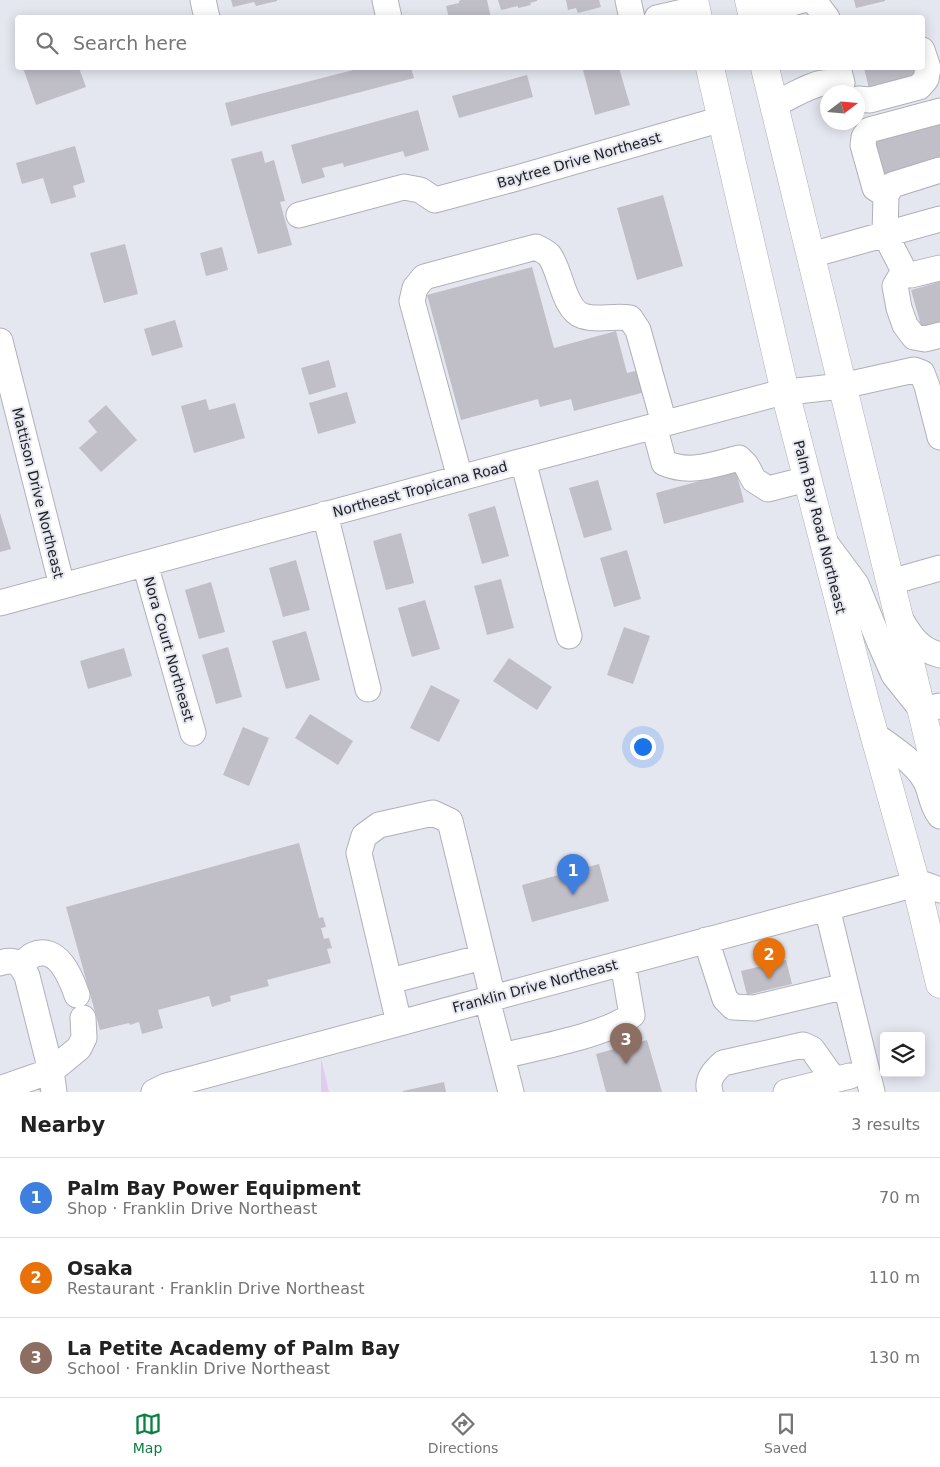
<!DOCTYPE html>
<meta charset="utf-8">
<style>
:root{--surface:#fff;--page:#f2f2f2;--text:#222;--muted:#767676;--line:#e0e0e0;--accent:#0b8043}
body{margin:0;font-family:"DejaVu Sans",sans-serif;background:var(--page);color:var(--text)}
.controls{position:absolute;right:15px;bottom:15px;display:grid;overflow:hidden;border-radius:5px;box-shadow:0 2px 12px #0003}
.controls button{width:45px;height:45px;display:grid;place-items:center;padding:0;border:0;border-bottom:1px solid var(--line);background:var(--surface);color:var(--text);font:25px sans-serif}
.compass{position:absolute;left:820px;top:85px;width:45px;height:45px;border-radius:50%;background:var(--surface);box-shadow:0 2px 12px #0003;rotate:74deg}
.you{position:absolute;left:642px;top:746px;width:18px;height:18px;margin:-12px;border:4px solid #fff;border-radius:50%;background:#1a73e8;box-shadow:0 0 0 8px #1a73e833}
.badge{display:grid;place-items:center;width:32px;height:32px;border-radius:50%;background:var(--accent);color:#fff;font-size:16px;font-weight:700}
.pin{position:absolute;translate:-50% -41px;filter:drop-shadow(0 1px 2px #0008)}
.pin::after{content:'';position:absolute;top:26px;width:18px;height:15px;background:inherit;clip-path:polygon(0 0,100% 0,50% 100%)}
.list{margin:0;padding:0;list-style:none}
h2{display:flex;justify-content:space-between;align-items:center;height:65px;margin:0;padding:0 20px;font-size:21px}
h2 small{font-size:16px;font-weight:400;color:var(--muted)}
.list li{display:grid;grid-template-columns:32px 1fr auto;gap:15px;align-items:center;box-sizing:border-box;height:80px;padding:0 20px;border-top:1px solid var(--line)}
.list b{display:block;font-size:19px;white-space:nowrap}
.list p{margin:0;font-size:16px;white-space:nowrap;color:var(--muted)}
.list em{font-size:16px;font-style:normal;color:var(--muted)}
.icon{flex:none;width:28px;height:28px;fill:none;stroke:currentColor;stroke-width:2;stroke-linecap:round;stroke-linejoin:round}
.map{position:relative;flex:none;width:940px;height:1092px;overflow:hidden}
.search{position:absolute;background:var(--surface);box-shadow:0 2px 12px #0003;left:15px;right:15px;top:15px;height:55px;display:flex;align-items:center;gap:12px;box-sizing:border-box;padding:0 18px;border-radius:5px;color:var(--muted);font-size:19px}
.sheet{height:305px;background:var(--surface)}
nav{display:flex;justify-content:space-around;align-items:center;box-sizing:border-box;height:70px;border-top:1px solid var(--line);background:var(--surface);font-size:14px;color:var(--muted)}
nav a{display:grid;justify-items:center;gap:2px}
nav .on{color:var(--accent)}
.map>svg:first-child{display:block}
.green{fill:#e0cced}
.building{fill:#c0bec7}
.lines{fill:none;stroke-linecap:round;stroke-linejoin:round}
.minor-casing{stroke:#afb1b9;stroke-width:27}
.major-casing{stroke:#afb1b9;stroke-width:29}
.minor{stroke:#fff;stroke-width:25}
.major{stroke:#fff;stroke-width:28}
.labels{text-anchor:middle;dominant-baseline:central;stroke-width:4;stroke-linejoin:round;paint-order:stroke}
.street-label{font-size:14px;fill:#212225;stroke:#e5e7f0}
</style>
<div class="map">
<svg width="940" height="1092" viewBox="0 0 940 1092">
<rect width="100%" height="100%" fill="#e5e7f0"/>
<path class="green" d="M 321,1058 L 329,1092 L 321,1092 Z"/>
<path class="building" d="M 231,0 L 277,0 L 277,1 L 256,6 L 254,2 L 233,7 Z
M 461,0 L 487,0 L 491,18 L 449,18 L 446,6 L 459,3 L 459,1 Z
M 498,0 L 537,0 L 537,1 L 530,3 L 531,5 L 518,8 L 518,6 L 501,10 Z
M 566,0 L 599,0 L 601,7 L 578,13 L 576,8 L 568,10 Z
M 854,0 L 885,0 L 885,1 L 856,8 Z
M 23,68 L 79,68 L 86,87 L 36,105 Z
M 361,68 L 411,68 L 414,78 L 231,126 L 225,103 Z
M 592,68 L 619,68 L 630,105 L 595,115 L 583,70 Z
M 864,68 L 916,68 L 921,84 L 871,97 Z
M 527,75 L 533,97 L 459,118 L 452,96 Z
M 418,110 L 429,150 L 405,157 L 403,151 L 344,167 L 343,163 L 322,168 L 325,177 L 302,184 L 291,145 Z
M 940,119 L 940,157 L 934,159 L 935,162 L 882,176 L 872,137 Z
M 75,146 L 85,182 L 73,186 L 76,197 L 51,204 L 43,178 L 22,184 L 16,163 Z
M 262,151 L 265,163 L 274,160 L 285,201 L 280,202 L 292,245 L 258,254 L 231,159 Z
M 663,195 L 683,266 L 637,280 L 617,208 Z
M 125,244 L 138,294 L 104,303 L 90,253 Z
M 222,247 L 228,270 L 206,276 L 200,253 Z
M 532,267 L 554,348 L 616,331 L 627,373 L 639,370 L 645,392 L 574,411 L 571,399 L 540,407 L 538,399 L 461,420 L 427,295 Z
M 940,282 L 940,324 L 922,329 L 911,290 Z
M 175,320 L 183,347 L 152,356 L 144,329 Z
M 329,360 L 336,387 L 309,395 L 301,368 Z
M 347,392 L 356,423 L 318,434 L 309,403 Z
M 206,399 L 209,410 L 235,403 L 245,438 L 194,453 L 181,406 Z
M 106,405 L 137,440 L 101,472 L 79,448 L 97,432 L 88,421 Z
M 736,471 L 744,502 L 664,524 L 656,493 Z
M 598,480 L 612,530 L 584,538 L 569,488 Z
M 495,506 L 509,556 L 482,564 L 468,514 Z
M 0,513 L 11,549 L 0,552 Z
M 401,533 L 414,583 L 386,590 L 373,541 Z
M 627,550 L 641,599 L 614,607 L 600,558 Z
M 296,560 L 310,610 L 283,617 L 269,568 Z
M 501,579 L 514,628 L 487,635 L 474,586 Z
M 211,582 L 225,632 L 199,639 L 185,590 Z
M 425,600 L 440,649 L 412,657 L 398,608 Z
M 624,627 L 650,636 L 633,684 L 607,675 Z
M 306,631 L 320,680 L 286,689 L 272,641 Z
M 228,647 L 242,697 L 216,704 L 202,655 Z
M 124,648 L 132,676 L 88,689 L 80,661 Z
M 509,658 L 552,687 L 537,710 L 493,681 Z
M 431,685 L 460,700 L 439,742 L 410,728 Z
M 310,714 L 353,741 L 338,765 L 295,738 Z
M 243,727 L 269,738 L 249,786 L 223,775 Z
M 299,843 L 319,918 L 323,917 L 326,927 L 321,928 L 324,939 L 329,938 L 332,948 L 327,949 L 331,963 L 267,980 L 269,986 L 230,996 L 231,1001 L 212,1007 L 209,996 L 158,1010 L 163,1028 L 142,1034 L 139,1022 L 130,1025 L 129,1023 L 100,1030 L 66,907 Z
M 599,864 L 609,901 L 532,922 L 522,885 Z
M 786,960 L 792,984 L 747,995 L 741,971 Z
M 647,1040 L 662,1092 L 606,1092 L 596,1054 Z
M 444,1082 L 446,1092 L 403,1092 L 403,1091 Z"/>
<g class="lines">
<g class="minor-casing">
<path id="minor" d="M 203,0 L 207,18
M 385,0 L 389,18
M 628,0 L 632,18
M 808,0 L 814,1 L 827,18
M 753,15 L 802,0
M 657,18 L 696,9
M 858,99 L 870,100 L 919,87 L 926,79 L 928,68 L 922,50
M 774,104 C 790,98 804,87 822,83 C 828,82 835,83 842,83 L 838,68
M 940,170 L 892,185 L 886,195 L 885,234 L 904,271 L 911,275 L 940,268
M 886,195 L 875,188 L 863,145 L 864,137 L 869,130 L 940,111
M 299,215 L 404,187 L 420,190 L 435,200 L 517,178 L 722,119
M 811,255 L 940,219
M 904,271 L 895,286 L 899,308 L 905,325 L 914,337 L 925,339 L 940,335
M 0,341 L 62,586
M 654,426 L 664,463 C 690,474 713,465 739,458 L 746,465 L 754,480 L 768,489 L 807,479
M 523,461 L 569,636
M 460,478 L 412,301 L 415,288 L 424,277 L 536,247 C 540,249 546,252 549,255 C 561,270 563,310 583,316 C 598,321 614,315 630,318 L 638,330 L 664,423
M 325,514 L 368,689
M 824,541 L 856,584 L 880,643 L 894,675 L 922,710 L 940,706
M 145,564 L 193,733
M 891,582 L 940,568
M 0,603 L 523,461 L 779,393 L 842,386 L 914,370 L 922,373 L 927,386 L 940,437
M 901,620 C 911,637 920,650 940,655
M 873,734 C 890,746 915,762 925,780 C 932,792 930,803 940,816
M 827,908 L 872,1092
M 706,940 L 725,999 L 733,1007 L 754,1008 L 846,986
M 0,963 C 15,958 20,963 27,976 L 51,1071 L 54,1092
M 21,965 C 25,962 29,957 33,955 C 58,944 71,978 77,995
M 390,981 L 483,957
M 487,999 L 511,1092
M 399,1023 L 359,853 L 364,836 L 379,825 L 433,813 L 450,821 L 493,998
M 502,1056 C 538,1047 604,1036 632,1015 L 623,963
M 2,1088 L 51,1071 L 79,1048 L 84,1038 L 83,1018
M 154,1092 L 166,1086 L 916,884 L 926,885 L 940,890
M 710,1092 C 706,1080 714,1071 723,1063 L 803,1045 L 812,1049 L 834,1080
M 786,1092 L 850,1076"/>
</g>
<g class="major-casing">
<path id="major" d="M 694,0 L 698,18
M 749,0 L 753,18
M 710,68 L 785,392 L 866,705 L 916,884 L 940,984
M 765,68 L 940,786"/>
</g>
<use href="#minor" class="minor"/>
<use href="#major" class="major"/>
</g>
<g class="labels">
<g class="street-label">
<text transform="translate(579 160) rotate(-16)">Baytree Drive Northeast</text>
<text transform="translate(420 489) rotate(-15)">Northeast Tropicana Road</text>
<text transform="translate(38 493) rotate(76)">Mattison Drive Northeast</text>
<text transform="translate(820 527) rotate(76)">Palm Bay Road Northeast</text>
<text transform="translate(169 649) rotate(74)">Nora Court Northeast</text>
<text transform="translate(535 986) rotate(-15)">Franklin Drive Northeast</text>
</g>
</g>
</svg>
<div class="controls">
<button><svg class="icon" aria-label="layers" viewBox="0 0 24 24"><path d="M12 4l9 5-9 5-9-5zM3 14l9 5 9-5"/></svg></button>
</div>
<svg class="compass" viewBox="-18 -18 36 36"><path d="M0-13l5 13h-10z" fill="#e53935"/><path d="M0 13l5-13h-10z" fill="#767676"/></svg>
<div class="you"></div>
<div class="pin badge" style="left:573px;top:895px;background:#3f7fe0">1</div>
<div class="pin badge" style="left:769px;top:979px;background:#e8710a">2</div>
<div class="pin badge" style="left:626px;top:1064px;background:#8d6e63">3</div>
<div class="search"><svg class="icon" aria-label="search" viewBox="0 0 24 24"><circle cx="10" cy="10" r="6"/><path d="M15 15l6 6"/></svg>Search here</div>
</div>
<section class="sheet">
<h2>Nearby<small>3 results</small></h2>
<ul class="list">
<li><span class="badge" style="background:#3f7fe0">1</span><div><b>Palm Bay Power Equipment</b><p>Shop · Franklin Drive Northeast</p></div><em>70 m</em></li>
<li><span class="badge" style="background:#e8710a">2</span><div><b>Osaka</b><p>Restaurant · Franklin Drive Northeast</p></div><em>110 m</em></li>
<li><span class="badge" style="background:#8d6e63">3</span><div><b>La Petite Academy of Palm Bay</b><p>School · Franklin Drive Northeast</p></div><em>130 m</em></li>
</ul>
</section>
<nav>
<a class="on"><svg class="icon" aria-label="map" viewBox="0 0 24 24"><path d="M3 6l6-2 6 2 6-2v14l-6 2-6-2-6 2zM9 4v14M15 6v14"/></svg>Map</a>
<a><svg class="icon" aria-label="directions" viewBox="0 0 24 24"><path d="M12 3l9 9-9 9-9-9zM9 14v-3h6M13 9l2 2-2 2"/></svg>Directions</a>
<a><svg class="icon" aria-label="saved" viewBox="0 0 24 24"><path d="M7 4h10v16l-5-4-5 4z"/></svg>Saved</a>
</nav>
